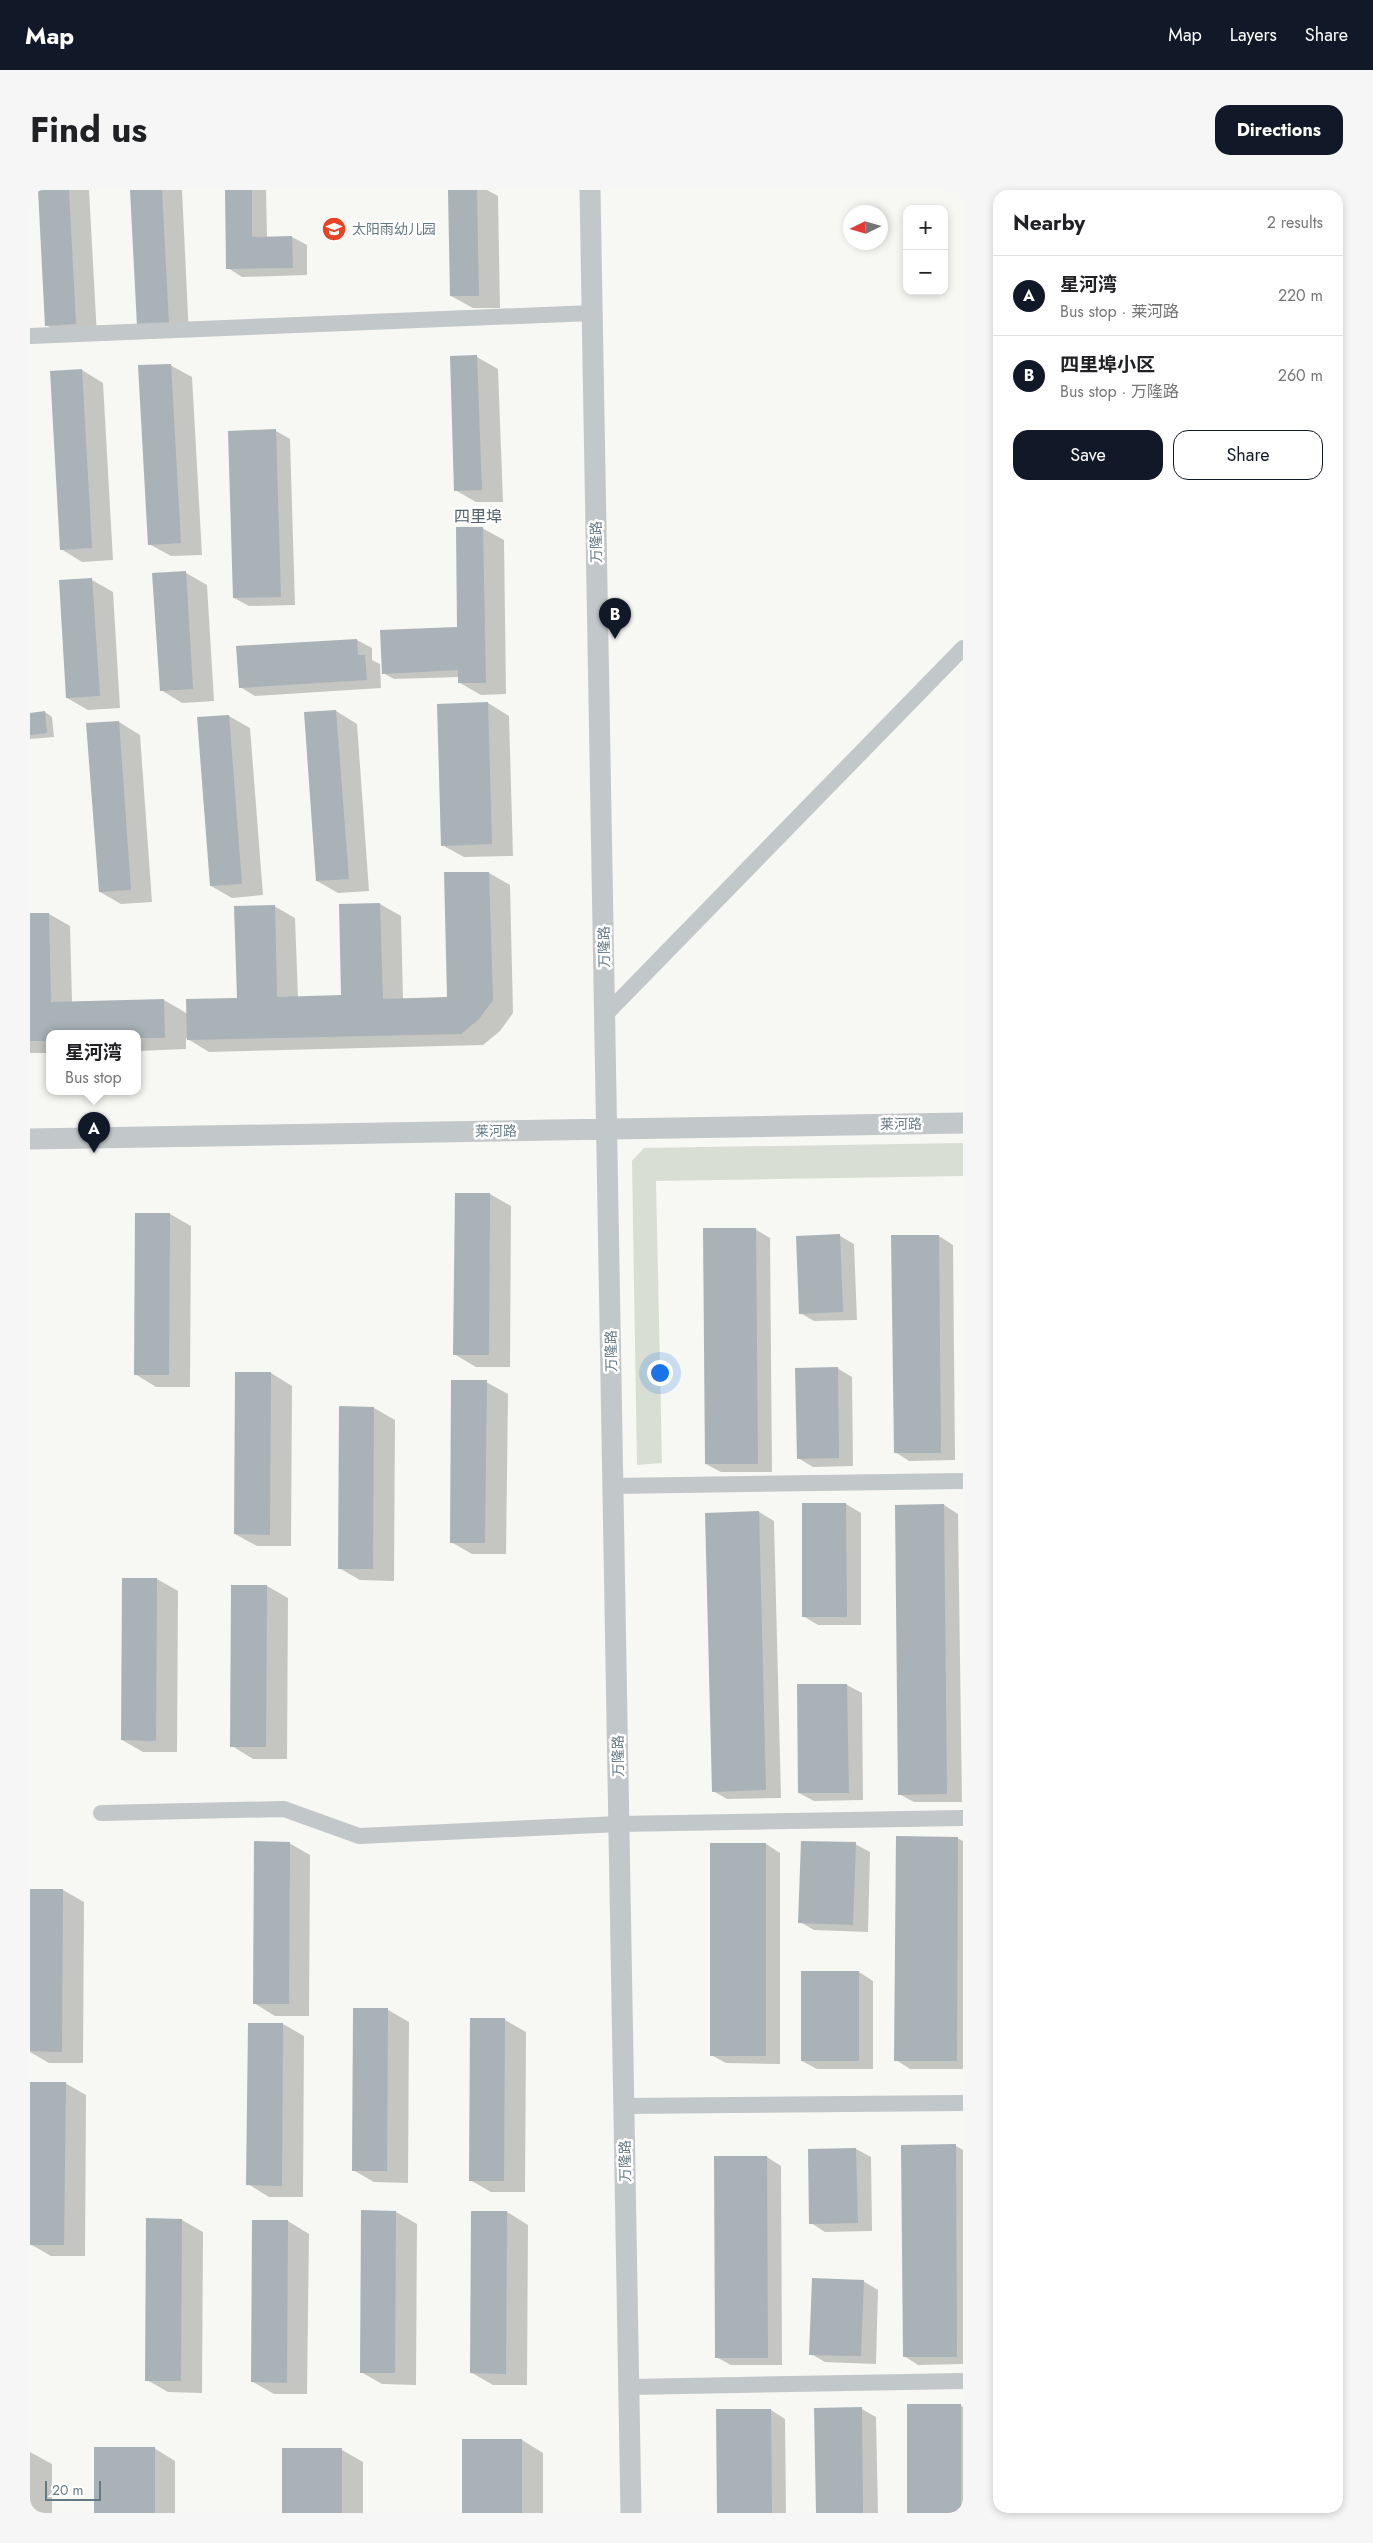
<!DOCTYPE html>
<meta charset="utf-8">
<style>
:root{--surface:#fff;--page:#f6f6f6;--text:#202124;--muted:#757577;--line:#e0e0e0;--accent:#111827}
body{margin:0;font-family:Jost,"Noto Sans SC",sans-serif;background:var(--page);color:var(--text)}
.controls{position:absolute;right:15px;top:15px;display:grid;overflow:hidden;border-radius:10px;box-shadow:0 2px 8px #0003}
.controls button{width:45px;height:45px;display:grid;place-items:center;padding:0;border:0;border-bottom:1px solid var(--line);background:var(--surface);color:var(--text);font:25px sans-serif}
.compass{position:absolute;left:813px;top:15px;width:45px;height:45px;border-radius:50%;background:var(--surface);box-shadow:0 2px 8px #0003;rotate:265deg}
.scale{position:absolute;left:15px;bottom:12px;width:56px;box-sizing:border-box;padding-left:5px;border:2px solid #657985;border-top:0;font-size:14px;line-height:18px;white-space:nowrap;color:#657985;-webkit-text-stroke:4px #fff;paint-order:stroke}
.you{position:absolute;left:629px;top:1182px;width:18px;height:18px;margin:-12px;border:4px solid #fff;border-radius:50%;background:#1a73e8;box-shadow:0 0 0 8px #1a73e833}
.badge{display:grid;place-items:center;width:32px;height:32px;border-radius:50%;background:var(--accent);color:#fff;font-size:16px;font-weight:700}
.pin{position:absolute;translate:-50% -41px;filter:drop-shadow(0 1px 2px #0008)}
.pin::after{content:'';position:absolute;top:26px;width:18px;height:15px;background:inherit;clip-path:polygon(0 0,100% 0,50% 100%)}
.popup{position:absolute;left:16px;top:840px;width:95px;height:65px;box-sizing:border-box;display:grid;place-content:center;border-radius:10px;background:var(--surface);filter:drop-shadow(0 1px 4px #0005);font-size:16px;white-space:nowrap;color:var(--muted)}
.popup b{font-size:19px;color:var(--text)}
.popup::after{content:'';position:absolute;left:50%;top:100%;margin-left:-10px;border:10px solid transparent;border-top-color:var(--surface)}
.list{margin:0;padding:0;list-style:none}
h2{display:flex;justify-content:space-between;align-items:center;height:65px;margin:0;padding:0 20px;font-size:21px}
h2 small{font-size:16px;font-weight:400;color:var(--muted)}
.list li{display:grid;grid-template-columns:32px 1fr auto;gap:15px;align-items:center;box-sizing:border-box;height:80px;padding:0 20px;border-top:1px solid var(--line)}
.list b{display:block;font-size:19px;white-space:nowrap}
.list p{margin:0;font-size:16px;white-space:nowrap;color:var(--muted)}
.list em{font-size:16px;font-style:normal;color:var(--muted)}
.actions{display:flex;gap:10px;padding:15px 20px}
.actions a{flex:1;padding:11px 0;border:1px solid var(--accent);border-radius:15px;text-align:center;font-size:18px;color:var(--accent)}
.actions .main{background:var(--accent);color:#fff}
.map{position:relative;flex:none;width:933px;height:2323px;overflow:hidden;border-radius:15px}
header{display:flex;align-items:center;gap:30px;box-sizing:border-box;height:70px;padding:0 25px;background:var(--accent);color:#fff}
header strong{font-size:24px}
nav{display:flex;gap:28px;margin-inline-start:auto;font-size:18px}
.intro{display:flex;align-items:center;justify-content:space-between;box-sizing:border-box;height:120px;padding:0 30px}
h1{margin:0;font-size:35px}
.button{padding:12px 22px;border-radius:15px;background:var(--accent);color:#fff;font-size:18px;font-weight:700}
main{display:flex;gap:30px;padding:0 30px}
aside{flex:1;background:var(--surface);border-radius:15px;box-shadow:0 2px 8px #0003}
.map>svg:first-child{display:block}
.green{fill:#d8ded4}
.shadow{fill:#0003}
.building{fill:#a8b2b7}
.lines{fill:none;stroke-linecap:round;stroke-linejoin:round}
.minor{stroke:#c2c7c9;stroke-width:16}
.tertiary{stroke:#c2c7c9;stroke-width:21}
.labels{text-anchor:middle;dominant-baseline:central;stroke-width:5;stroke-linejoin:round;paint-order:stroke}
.poi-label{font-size:14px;fill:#657985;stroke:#fff;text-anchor:start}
.street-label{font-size:14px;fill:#657985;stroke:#fff}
.quarter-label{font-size:16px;fill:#53616a;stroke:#fff}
</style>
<header>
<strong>Map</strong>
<nav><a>Map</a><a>Layers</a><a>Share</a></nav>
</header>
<div class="intro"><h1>Find us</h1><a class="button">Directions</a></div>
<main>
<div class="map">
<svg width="933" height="2323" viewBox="0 0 933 2323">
<rect width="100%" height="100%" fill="#f7f7f3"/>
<path class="green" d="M 933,953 L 933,986 L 626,991 L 632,1273 L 607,1275 L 602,971 L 614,958 Z"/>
<path class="shadow" d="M 9,0 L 59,0 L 67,146 L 37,147 L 16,135 Z
M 102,0 L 152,0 L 159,146 L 130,148 Z
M 196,0 L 236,0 L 237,47 L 262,47 L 277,55 L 277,85 L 212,87 L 198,78 Z
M 419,0 L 457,0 L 468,6 L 470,118 L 443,118 L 421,106 Z
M 447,167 L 468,179 L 473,312 L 446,312 L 425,300 Z
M 140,175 L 162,187 L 172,365 L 141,366 L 119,354 Z
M 52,180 L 73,193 L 83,370 L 52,372 L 31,359 Z
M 246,241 L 260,249 L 265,415 L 219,416 L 204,408 Z
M 452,338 L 474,350 L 476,504 L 451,505 L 430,493 L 430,487 L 364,489 L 353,483 L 429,438 Z
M 156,383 L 177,395 L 184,511 L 152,513 L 131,500 Z
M 62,390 L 83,402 L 90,518 L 58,520 L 37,508 Z
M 327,450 L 342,458 L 342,470 L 350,474 L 351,498 L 225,506 L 210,497 L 208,457 Z
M 458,513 L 479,526 L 483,666 L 434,667 L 412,655 Z
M 306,521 L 327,534 L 339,701 L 308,703 L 287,691 Z
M 15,522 L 22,527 L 24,547 L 0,549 L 0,524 Z
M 199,526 L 220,538 L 233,705 L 202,708 L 181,696 L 168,528 Z
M 89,532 L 110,545 L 122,712 L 91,714 L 70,702 Z
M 459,683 L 480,695 L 483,823 L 470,841 L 453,855 L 179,862 L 156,848 L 156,859 L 108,861 L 108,844 L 20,844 L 20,863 L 0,863 L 0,725 L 19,724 L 40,736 L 42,812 L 134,810 L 158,824 L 208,809 L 244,716 L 265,728 L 268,808 L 313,807 L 350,714 L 371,726 L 373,809 L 418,808 L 415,684 Z
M 460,1004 L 481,1016 L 480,1177 L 446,1177 L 424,1164 Z
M 106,1024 L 140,1024 L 161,1036 L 160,1197 L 126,1197 L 105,1184 Z
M 725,1039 L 740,1048 L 742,1282 L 691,1282 L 676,1274 Z
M 810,1046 L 824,1054 L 827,1130 L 784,1131 L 770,1123 Z
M 909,1046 L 923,1055 L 925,1270 L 879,1271 L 865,1262 Z
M 807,1178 L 822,1187 L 823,1276 L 783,1277 L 768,1268 Z
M 241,1183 L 262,1196 L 261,1356 L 227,1356 L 205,1344 Z
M 456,1192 L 478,1204 L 476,1364 L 442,1364 L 421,1352 Z
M 344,1218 L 365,1230 L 364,1391 L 330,1390 L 309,1378 Z
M 773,1314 L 816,1314 L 831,1323 L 831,1435 L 788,1435 L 773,1426 Z
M 914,1315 L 928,1324 L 932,1612 L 884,1612 L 869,1604 Z
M 729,1322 L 744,1331 L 751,1608 L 697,1609 L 683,1601 L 676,1324 Z
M 93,1389 L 127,1389 L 148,1401 L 147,1562 L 113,1562 L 92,1550 Z
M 237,1396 L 258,1408 L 257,1569 L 223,1569 L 202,1556 Z
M 817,1495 L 832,1503 L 833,1610 L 784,1611 L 769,1603 Z
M 927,1648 L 933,1651 L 933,1879 L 880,1879 L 866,1870 Z
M 259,1653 L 280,1665 L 279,1826 L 245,1826 L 224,1813 Z
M 736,1654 L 750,1663 L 750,1874 L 696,1873 L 681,1865 Z
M 825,1654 L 840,1662 L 838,1742 L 784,1740 L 770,1732 Z
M 0,1700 L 33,1700 L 54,1712 L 53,1873 L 19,1873 L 0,1862 Z
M 829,1782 L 843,1791 L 843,1879 L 787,1879 L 772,1871 Z
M 358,1820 L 379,1832 L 378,1993 L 344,1992 L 323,1980 Z
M 441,1829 L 475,1830 L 496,1842 L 495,2002 L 461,2002 L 440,1990 Z
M 253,1834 L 274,1846 L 273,2007 L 239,2007 L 218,1994 Z
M 35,1893 L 56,1905 L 55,2066 L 21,2066 L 0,2054 Z
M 926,1956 L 933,1960 L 933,2174 L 888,2175 L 874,2166 Z
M 826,1959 L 841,1967 L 842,2041 L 795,2042 L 781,2033 Z
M 737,1967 L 751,1976 L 752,2175 L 701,2175 L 686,2167 Z
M 366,2022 L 387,2034 L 386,2195 L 352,2194 L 331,2182 Z
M 477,2022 L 498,2035 L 497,2195 L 463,2195 L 442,2183 Z
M 152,2030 L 173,2042 L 172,2203 L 138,2202 L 117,2190 Z
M 258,2031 L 279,2044 L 277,2204 L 244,2204 L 223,2192 Z
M 833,2091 L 848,2100 L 846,2174 L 795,2172 L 781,2164 Z
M 930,2215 L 933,2217 L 933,2323 L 878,2323 Z
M 832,2219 L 846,2227 L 848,2323 L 787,2323 Z
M 741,2220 L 755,2229 L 756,2323 L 688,2323 Z
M 433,2250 L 492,2250 L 513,2263 L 513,2323 L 433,2323 Z
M 124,2258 L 145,2271 L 145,2323 L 65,2323 Z
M 312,2260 L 333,2272 L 333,2323 L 253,2323 Z
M 0,2262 L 22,2274 L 22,2323 L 0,2323 Z"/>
<path class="building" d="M 8,0 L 39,0 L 46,134 L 15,136 Z
M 100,0 L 132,0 L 139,135 L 107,136 Z
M 195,0 L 222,0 L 222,47 L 262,46 L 263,78 L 196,79 Z
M 418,0 L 447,0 L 449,106 L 420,106 Z
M 447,165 L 452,300 L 424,301 L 420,166 Z
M 141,174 L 151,353 L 118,355 L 108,175 Z
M 52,179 L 62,358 L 30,360 L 20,181 Z
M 246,239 L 251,407 L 203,408 L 198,241 Z
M 426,337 L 453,337 L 456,493 L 428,493 L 428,480 L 352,484 L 350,440 L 427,437 Z
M 156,381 L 163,499 L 130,501 L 122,383 Z
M 62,388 L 70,506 L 36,508 L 29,390 Z
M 327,449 L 328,465 L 335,465 L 337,490 L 209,498 L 206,456 Z
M 458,512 L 462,654 L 411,656 L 407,514 Z
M 306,520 L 319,689 L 286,691 L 274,522 Z
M 15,521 L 17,543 L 0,545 L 0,523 Z
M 199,525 L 212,694 L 180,696 L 167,527 Z
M 89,531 L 101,700 L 69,702 L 56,533 Z
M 414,682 L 459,682 L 463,810 L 449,829 L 431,844 L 157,850 L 156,809 L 207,808 L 204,716 L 245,715 L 247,807 L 311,805 L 309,714 L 350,713 L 353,809 L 417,807 Z
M 0,723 L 19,723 L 21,812 L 134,809 L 135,848 L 108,848 L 108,844 L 20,844 L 20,851 L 0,851 Z
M 425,1003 L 460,1003 L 459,1165 L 423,1165 Z
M 105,1023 L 140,1023 L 139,1185 L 104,1185 Z
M 673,1038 L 726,1038 L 728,1274 L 675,1274 Z
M 810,1044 L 813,1122 L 769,1124 L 766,1046 Z
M 861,1045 L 909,1045 L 911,1263 L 864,1263 Z
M 808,1177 L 809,1268 L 767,1269 L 765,1178 Z
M 205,1182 L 241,1182 L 240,1345 L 204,1344 Z
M 421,1190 L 457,1190 L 455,1353 L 420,1353 Z
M 309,1216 L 344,1217 L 343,1379 L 308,1379 Z
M 772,1313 L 816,1313 L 817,1427 L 772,1427 Z
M 914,1314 L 917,1604 L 868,1605 L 865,1315 Z
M 729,1321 L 736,1600 L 682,1602 L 675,1323 Z
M 92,1388 L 127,1388 L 126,1551 L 91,1550 Z
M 201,1395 L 237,1395 L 236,1557 L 200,1557 Z
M 767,1494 L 817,1494 L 819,1603 L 768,1603 Z
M 866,1646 L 928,1647 L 927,1871 L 864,1871 Z
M 224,1651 L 260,1652 L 259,1814 L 223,1814 Z
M 771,1651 L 826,1652 L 823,1735 L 768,1733 Z
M 680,1653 L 736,1653 L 736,1866 L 680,1866 Z
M 0,1699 L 33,1699 L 32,1862 L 0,1861 Z
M 771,1781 L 829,1781 L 829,1871 L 771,1871 Z
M 323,1818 L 358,1818 L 357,1981 L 322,1981 Z
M 440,1828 L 475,1828 L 474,1991 L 439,1991 Z
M 218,1833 L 253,1833 L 252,1996 L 216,1995 Z
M 0,1892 L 36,1892 L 34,2055 L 0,2055 Z
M 926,1954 L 927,2167 L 873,2167 L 871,1955 Z
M 826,1958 L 828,2033 L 779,2034 L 778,1959 Z
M 684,1966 L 737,1966 L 738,2168 L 685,2168 Z
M 331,2020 L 366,2021 L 365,2183 L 330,2183 Z
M 441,2021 L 477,2021 L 476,2184 L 440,2183 Z
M 116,2028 L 152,2029 L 151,2191 L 115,2191 Z
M 222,2030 L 258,2030 L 257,2193 L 221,2192 Z
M 782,2088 L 834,2090 L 831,2166 L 779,2165 Z
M 877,2214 L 931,2214 L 931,2323 L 877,2323 Z
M 832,2217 L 833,2323 L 786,2323 L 784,2218 Z
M 686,2219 L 741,2219 L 742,2323 L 687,2323 Z
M 432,2249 L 492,2249 L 492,2323 L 432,2323 Z
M 64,2257 L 125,2257 L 125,2323 L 64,2323 Z
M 252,2258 L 312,2258 L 312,2323 L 252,2323 Z"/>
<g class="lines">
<path class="minor" d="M 0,146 L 562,123
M 575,825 L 933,458
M 583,1296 L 933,1291
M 71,1623 L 254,1619 L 329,1646 L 589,1634 L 933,1628
M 594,1916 L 933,1913
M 599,2197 L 933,2191"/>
<path class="tertiary" d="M 560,0 L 601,2323
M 0,949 L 933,933"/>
</g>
<defs>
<g id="school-disc" transform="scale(1.25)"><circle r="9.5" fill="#e84322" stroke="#fff"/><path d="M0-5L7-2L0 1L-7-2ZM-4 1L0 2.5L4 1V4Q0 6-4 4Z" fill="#fff"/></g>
</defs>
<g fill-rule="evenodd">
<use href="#school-disc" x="304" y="39"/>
</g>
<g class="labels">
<g class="poi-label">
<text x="322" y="39">太阳雨幼儿园</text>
</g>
<g class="street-label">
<text transform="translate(566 352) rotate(-91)">万隆路</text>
<text transform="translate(574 757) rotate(-91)">万隆路</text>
<text transform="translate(871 934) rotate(-1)">莱河路</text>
<text transform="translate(466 941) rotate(-1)">莱河路</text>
<text transform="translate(581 1161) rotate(-91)">万隆路</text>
<text transform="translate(588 1566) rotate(-91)">万隆路</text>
<text transform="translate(595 1971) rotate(-91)">万隆路</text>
</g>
<g class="quarter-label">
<text x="448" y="326">四里埠</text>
</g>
</g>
</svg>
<div class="controls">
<button>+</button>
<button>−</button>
</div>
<svg class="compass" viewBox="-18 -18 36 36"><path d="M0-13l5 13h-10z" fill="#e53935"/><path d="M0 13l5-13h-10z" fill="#757577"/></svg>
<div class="scale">20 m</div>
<div class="you"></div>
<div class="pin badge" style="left:64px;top:963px">A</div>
<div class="popup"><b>星河湾</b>Bus stop</div>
<div class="pin badge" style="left:585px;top:449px">B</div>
</div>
<aside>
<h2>Nearby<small>2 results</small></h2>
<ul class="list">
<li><span class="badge">A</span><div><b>星河湾</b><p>Bus stop · 莱河路</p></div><em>220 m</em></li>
<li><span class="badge">B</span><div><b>四里埠小区</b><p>Bus stop · 万隆路</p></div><em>260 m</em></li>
</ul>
<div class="actions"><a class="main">Save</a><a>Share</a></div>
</aside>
</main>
